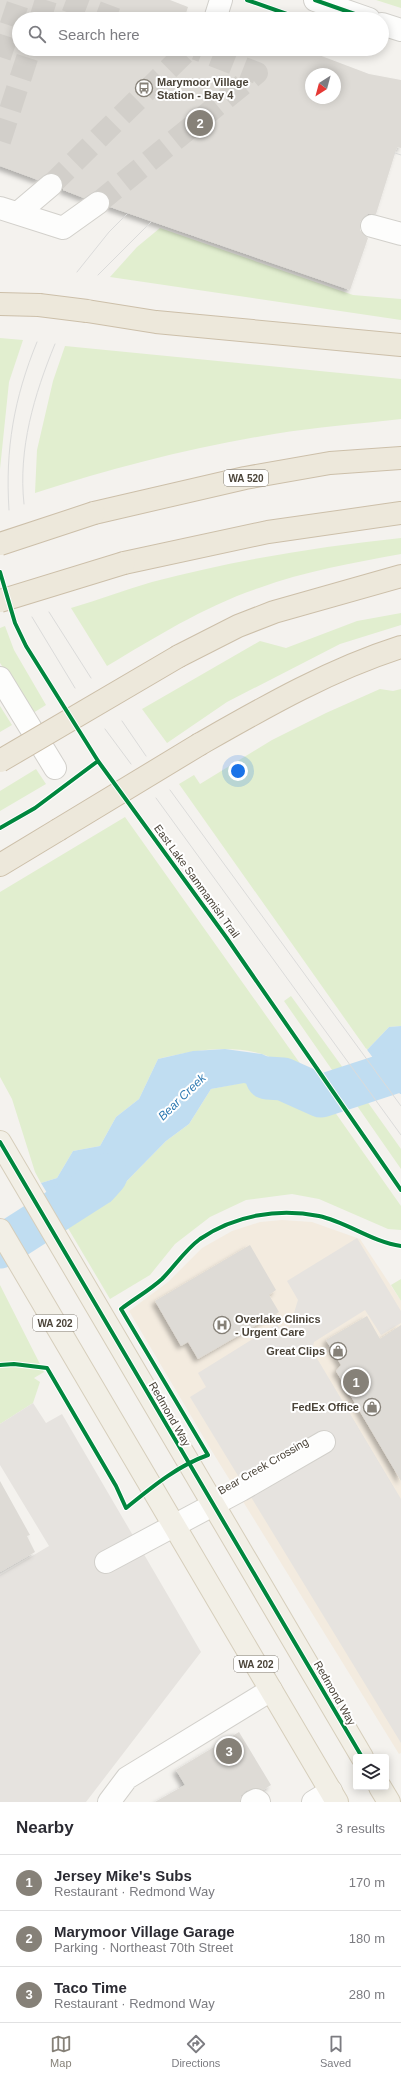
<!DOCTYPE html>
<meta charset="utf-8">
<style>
:root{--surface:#fff;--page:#f2f2f3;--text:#2b2b33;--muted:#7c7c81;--line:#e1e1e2;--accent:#868178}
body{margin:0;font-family:Helvetica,sans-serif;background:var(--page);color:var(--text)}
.controls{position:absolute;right:12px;bottom:12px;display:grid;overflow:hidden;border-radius:4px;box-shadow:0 2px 10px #0003}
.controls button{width:36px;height:36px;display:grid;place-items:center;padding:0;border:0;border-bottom:1px solid var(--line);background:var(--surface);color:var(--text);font:20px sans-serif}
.compass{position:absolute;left:305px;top:68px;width:36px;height:36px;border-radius:50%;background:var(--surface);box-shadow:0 2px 10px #0003;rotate:216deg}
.you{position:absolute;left:238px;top:771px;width:14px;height:14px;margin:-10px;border:3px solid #fff;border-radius:50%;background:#1a73e8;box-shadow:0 0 0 6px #1a73e833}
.badge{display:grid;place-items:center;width:26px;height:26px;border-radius:50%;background:var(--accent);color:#fff;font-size:13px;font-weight:700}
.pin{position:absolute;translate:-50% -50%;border:2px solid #fff;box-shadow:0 1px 4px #0006}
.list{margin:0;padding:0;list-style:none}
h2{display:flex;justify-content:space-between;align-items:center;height:52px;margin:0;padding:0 16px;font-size:17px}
h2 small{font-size:13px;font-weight:400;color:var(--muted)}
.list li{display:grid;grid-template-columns:26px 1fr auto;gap:12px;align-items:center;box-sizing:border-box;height:56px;padding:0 16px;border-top:1px solid var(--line)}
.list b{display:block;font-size:15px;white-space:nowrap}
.list p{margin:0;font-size:13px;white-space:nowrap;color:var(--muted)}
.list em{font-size:13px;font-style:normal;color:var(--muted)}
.icon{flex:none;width:22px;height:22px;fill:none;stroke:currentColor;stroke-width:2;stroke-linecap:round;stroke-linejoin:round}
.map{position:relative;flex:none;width:401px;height:1802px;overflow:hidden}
.search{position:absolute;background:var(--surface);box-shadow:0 2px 10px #0003;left:12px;right:12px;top:12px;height:44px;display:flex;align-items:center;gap:10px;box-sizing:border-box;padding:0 14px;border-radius:22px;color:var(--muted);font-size:15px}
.sheet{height:220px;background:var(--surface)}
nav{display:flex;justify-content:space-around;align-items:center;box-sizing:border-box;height:56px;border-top:1px solid var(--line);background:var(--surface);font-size:11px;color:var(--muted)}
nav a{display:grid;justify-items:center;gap:2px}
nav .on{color:var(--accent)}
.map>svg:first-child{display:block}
.commercial{fill:#f3ebdf}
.green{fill:#e1eecf}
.parking{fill:#e6e3df}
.water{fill:#c0ddf1}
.pier{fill:#f4f2ee}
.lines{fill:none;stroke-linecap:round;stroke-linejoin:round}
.river{stroke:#c0ddf1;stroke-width:43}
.building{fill:#dedbd6;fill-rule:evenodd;filter:url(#shadow)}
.minor-tunnel{stroke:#d2cfca;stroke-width:22;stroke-dasharray:22 11;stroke-linecap:butt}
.minor-casing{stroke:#d2d0cb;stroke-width:24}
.major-casing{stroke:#d6cebb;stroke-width:24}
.highway-casing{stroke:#ccbfa9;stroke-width:24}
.minor{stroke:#fdfdfc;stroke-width:22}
.major{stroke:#f2efe6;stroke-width:22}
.highway{stroke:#ede8db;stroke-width:22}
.tram{stroke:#dbdbda;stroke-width:1}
.highway-bridge-casing{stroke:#ccbfa9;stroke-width:24;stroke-linecap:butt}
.highway-bridge{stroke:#ede8db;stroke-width:22}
.cycleway-casing{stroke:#fff;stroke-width:6}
.cycleway{stroke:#00873e;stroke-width:4}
.labels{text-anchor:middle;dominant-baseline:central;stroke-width:4;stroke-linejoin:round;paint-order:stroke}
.shield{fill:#fff;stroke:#817c74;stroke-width:1}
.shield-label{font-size:10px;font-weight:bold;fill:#4b4439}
.poi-label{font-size:11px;font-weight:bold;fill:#4b4439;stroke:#fff;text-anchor:start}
.street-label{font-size:11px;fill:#4b4439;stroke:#fff}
.water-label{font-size:12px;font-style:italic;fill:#2e7ab2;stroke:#fff}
</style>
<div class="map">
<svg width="401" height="1802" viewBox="0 0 401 1802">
<defs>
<filter id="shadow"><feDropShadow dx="-3.5" dy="3.5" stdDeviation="2" flood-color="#0004"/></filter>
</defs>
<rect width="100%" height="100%" fill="#f4f2ee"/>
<path class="commercial" d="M 282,1220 L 312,1222 L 360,1239 L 401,1301 L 401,1753 L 399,1754 L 210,1448 L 129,1311 L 168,1282 L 202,1248 L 232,1231 L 260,1222 Z"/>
<path class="green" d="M 376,0 L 401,0 L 401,8 Z
M 160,228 L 353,295 L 401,299 L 401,320 L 110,277 L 137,247 Z
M 0,338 L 23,340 L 9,382 L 0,469 Z
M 65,346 L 401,379 L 401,419 C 359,424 316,427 274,434 C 194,447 112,468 35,493 L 37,450 L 53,381 Z
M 401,538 L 401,554 C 353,563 305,571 259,588 C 205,606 156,637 107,666 L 71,608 C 98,600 125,590 152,582 C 234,560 317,547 401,538 Z
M 401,613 L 401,625 L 340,644 L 227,702 L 167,743 L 142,709 L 260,641 L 286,648 L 357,621 Z
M 5,626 L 14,650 L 46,705 L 33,713 L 0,663 L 0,628 Z
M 380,689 L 393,691 L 401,689 L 401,1026 L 389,1027 L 367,1050 L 179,784 L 194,775 L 200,784 L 272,740 L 326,713 Z
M 0,706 L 12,725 L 0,732 Z
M 36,769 L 46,784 L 0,811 L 0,791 Z
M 125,817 L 309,1076 C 294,1070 278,1059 262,1054 C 226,1044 192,1051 158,1059 L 139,1099 L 116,1117 L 100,1146 L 73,1151 L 57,1178 L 41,1183 L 35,1172 L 12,1099 L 0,1077 L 0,892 Z
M 291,996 L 346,1072 L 337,1077 L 284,1001 Z
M 246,1082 L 332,1108 L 401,1206 L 401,1230 L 388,1229 L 319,1199 L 292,1194 L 246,1200 L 210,1217 L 175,1244 L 150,1275 L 110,1299 L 59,1213 L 117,1191 L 166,1141 L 189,1124 L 211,1089 Z
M 364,1097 L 401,1149 L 401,1169 L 353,1100 Z
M 401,1279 L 401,1301 L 391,1285 Z
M 0,1285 L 44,1372 L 34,1378 L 40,1382 L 33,1403 L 0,1424 Z"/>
<path class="parking" d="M 357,1238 L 401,1311 L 401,1323 L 381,1335 L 365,1310 L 314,1342 L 312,1350 L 401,1499 L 401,1743 L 190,1397 L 206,1387 L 198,1373 L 277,1324 L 286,1339 L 298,1300 L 287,1281 Z
M 33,1403 L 46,1423 L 62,1414 L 201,1652 L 86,1802 L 0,1802 L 0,1575 L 49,1546 L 0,1465 L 0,1424 Z"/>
<path class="water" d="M 401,1026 L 401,1094 L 400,1094 L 367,1050 L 389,1027 Z
M 225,1049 L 262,1054 L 309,1076 L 332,1108 L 244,1083 L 211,1089 L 189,1124 L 166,1141 L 117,1191 L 59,1213 L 41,1183 L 57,1178 L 73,1151 L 100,1146 L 116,1117 L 139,1099 L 158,1059 L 193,1051 Z"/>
<path class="pier" d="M 366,1048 L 367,1050 L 401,1096 L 398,1096 L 366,1051 Z"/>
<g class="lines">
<path class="river" d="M 267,1078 L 283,1079 L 321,1096 L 401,1070
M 0,1247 L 97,1185 L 106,1175"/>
</g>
<path class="building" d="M 0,0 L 170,0 L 188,7 L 184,19 L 19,19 L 19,49 L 303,49 L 369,74 L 401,80 L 401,148 L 397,147 L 376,214 L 368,214 L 364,217 L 360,222 L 360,230 L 368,238 L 350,290 L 110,207 L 108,196 L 103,192 L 96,191 L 84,198 L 63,190 L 63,183 L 61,177 L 55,173 L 48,173 L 38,180 L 0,166 ZM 311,74 L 335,74 L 335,98 L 311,98 Z
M 250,1245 L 276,1290 L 269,1295 L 279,1312 L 198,1359 L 188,1342 L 181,1346 L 155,1301 Z
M 367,1316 L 380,1339 L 401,1325 L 401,1481 L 336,1371 L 341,1365 L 326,1340 Z
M 0,1481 L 30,1535 L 27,1536 L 35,1552 L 0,1572 Z
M 239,1732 L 271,1785 L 263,1790 L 256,1788 L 246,1791 L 241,1795 L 240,1802 L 155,1802 L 185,1785 L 176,1770 Z"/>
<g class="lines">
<path class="minor-tunnel" d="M 66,0 L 116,19
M 40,19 L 46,0
M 0,57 L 19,0
M 0,141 L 30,49
M 51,185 L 189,49
M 98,203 L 257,73 L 196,49"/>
<g class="minor-casing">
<path id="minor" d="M 315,0 L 369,19
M 215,19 L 221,0
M 382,24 L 401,30
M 0,208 L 63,228 L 98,203
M 18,213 L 51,185
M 372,226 L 401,234
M 0,678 L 55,768
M 106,1562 L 241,1490 L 324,1442
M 109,1802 L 127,1778 L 271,1690
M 252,1802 L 256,1800 L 259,1802
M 313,1802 L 331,1791"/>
</g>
<g class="major-casing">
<path id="major" d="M 0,1142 L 362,1757
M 0,1230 L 337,1802
M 380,1787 L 389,1802"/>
</g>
<g class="highway-casing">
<path id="highway" d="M 0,304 L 39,305
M 87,311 L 156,322 L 401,345
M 94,513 L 245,478 L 330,463 L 401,458
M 124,563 L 268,532 L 401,513
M 179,656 L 238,626 L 274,612 L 401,576
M 200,744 C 265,707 329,670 401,647
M 0,865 L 58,830"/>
</g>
<use href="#minor" class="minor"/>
<use href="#major" class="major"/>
<use href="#highway" class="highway"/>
<path class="tram" d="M 395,153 L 401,155
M 77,272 L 109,232 L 127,214
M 98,275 L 151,222
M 24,504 C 18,449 34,395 55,344
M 9,510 C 5,449 14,398 37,342
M 49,612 L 91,678
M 32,617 L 75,688
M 122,721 L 146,756
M 105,729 L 131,764
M 170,790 L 401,1106
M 156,798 L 401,1135"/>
<g class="highway-bridge-casing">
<path id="highway-bridge" d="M 39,305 L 87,311
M 0,544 L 94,513
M 0,601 L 124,563
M 0,761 L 179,656
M 58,830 L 200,744"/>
</g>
<use href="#highway-bridge" class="highway-bridge"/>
<g class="cycleway-casing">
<path id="cycleway" d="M 247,0 L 301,19
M 315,0 L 369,19
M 0,572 L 15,623 L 26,646 L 98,761 L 226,937 L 401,1190
M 0,828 L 35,808 L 98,761
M 0,1142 L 362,1757
M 0,1365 L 14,1364 L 47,1368 L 116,1486 L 126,1508 C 152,1487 177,1466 208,1455 L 121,1309 C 134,1299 150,1290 162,1279 C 175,1266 185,1250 200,1239 C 235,1215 278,1208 319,1216 C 347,1222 372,1242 401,1246"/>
</g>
<use href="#cycleway" class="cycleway"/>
</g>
<defs>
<g id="bus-ring" transform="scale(0.9)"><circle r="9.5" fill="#fff" stroke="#868178" stroke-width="1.5"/><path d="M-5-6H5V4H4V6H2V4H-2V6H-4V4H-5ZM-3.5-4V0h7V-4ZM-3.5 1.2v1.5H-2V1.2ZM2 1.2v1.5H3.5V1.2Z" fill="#868178"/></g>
<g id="hospital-ring" transform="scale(0.9)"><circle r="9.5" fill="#fff" stroke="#868178" stroke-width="1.5"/><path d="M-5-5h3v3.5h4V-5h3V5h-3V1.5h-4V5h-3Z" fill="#868178"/></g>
<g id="shop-ring" transform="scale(0.9)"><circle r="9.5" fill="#fff" stroke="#868178" stroke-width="1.5"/><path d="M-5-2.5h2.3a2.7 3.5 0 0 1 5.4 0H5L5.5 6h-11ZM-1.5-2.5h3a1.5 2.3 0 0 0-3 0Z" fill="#868178"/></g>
</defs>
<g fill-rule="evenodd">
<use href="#bus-ring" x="144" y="88"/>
<use href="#hospital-ring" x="222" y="1325"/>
<use href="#shop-ring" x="338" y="1351"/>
<use href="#shop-ring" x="372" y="1407"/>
</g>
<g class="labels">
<g class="shield">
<rect x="224" y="470" width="44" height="16" rx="3"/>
<rect x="33" y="1315" width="44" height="16" rx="3"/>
<rect x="234" y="1656" width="44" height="16" rx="3"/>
</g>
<g class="shield-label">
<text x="246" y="478">WA 520</text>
<text x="55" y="1323">WA 202</text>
<text x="256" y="1664">WA 202</text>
</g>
<g class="poi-label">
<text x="157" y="82">Marymoor Village<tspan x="157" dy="13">Station - Bay 4</tspan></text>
<text x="235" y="1319">Overlake Clinics<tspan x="235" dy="13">- Urgent Care</tspan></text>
<text x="325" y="1351" text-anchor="end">Great Clips</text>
<text x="359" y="1407" text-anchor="end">FedEx Office</text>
</g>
<g class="street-label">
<text transform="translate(197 881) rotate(54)">East Lake Sammamish Trail</text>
<text transform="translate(170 1414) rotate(60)">Redmond Way</text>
<text transform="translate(263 1466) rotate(-30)">Bear Creek Crossing</text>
<text transform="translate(335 1693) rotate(60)">Redmond Way</text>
</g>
<g class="water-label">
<text transform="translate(182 1097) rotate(-44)">Bear Creek</text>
</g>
</g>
</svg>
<div class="controls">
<button><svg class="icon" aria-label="layers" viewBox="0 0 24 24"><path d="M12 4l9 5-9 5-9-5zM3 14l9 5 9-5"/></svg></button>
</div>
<svg class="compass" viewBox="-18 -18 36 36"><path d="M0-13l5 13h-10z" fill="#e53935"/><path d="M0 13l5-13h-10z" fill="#7c7c81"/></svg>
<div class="you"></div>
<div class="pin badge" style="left:356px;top:1382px">1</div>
<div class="pin badge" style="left:200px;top:123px">2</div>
<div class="pin badge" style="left:229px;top:1751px">3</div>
<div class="search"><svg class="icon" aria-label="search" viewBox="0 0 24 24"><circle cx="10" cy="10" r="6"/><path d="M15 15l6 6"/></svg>Search here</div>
</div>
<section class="sheet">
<h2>Nearby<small>3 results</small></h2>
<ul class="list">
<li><span class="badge">1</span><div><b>Jersey Mike's Subs</b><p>Restaurant · Redmond Way</p></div><em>170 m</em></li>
<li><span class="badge">2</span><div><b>Marymoor Village Garage</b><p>Parking · Northeast 70th Street</p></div><em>180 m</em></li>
<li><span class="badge">3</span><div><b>Taco Time</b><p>Restaurant · Redmond Way</p></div><em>280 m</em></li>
</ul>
</section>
<nav>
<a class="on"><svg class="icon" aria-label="map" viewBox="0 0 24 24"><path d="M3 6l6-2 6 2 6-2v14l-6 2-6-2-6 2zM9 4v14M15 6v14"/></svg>Map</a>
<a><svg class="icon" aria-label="directions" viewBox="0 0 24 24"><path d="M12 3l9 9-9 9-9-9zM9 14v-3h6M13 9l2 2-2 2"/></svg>Directions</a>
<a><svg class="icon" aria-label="saved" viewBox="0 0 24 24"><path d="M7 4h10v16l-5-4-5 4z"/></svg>Saved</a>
</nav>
